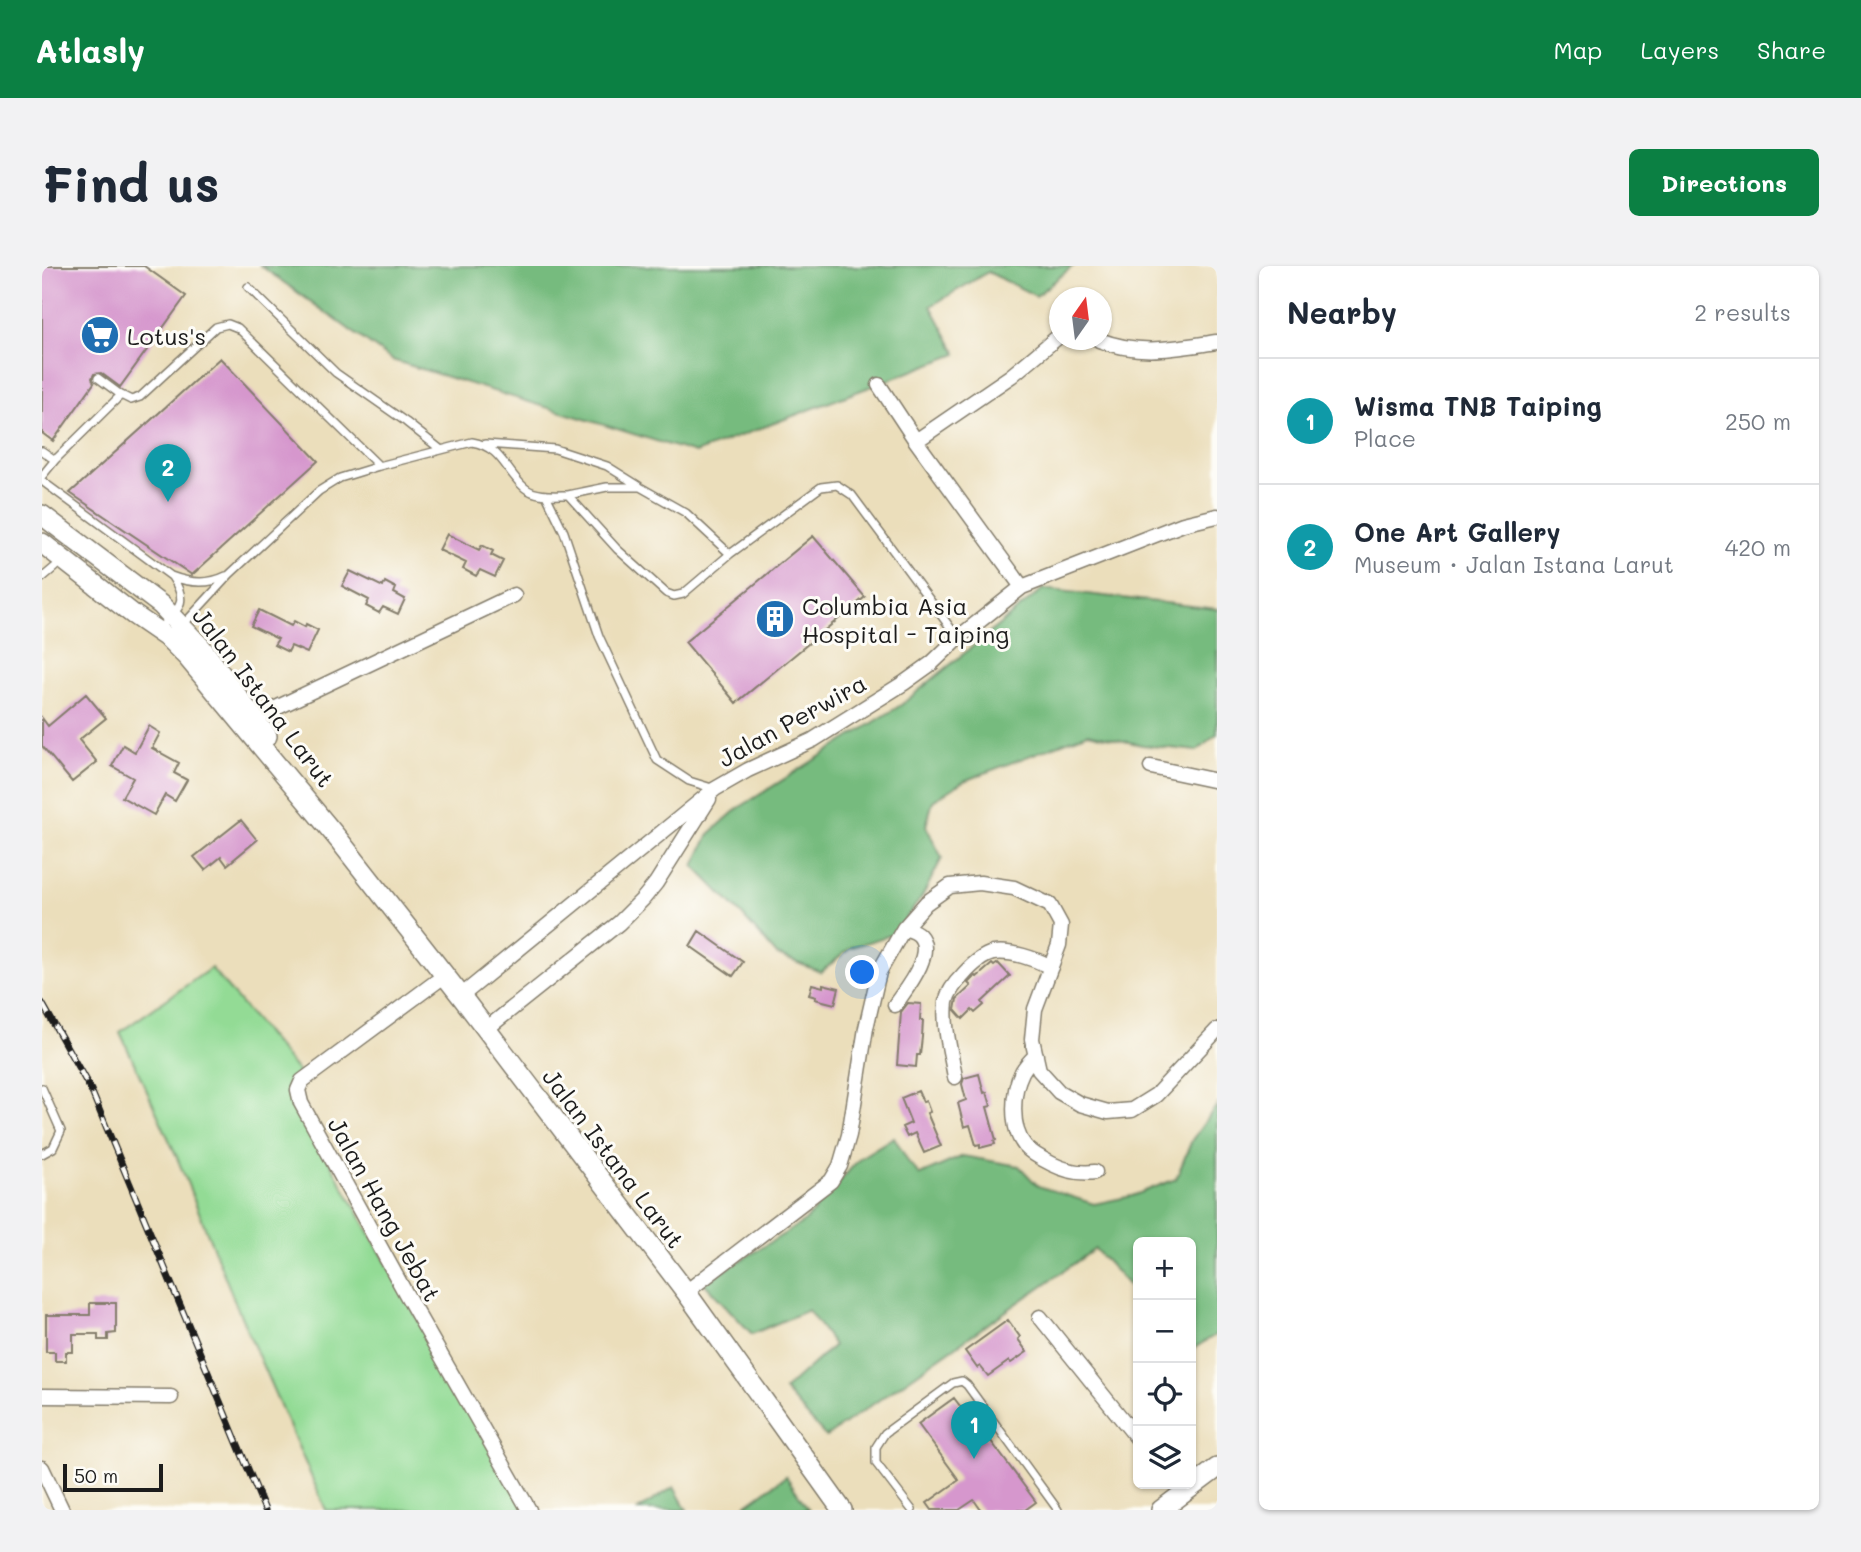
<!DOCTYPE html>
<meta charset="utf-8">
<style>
:root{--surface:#fff;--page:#f2f2f3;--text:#1f2937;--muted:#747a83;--line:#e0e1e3;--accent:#0b8043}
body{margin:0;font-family:Mali,sans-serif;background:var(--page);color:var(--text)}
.controls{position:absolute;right:21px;bottom:21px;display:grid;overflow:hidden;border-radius:10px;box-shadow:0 2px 5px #0004}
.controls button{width:63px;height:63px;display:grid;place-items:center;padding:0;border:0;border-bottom:2px solid var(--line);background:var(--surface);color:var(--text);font:35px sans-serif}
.compass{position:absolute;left:1007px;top:21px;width:63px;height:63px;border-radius:50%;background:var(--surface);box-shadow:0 2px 5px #0004;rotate:14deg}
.scale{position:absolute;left:21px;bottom:18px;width:100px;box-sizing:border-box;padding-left:7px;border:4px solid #1c1c1c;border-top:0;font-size:19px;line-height:24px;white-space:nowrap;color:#1c1c1c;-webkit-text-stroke:5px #fdfcf7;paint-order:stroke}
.you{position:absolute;left:821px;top:707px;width:24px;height:24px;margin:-18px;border:5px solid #fff;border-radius:50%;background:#1a73e8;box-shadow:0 0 0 10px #1a73e833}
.badge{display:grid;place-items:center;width:46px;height:46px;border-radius:50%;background:var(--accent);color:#fff;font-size:23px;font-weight:700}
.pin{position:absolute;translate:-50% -58px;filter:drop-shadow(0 2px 4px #0008)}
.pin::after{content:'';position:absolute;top:37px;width:24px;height:21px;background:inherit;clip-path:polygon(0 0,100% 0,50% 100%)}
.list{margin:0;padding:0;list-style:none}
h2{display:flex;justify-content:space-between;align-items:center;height:91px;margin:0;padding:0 28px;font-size:30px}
h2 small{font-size:23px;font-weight:400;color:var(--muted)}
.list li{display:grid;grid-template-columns:46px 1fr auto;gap:21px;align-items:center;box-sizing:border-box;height:126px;padding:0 28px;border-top:2px solid var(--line)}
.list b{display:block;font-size:26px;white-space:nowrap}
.list p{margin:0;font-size:23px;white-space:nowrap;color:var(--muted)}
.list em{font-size:23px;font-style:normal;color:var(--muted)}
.icon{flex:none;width:38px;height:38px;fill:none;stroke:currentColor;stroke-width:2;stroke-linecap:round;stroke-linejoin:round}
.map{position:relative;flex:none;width:1175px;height:1244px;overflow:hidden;border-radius:10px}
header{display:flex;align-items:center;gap:42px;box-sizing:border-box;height:98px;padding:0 35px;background:var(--accent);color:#fff}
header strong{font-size:33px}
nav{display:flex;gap:38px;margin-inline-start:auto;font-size:24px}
.intro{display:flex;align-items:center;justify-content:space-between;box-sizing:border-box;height:168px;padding:0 42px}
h1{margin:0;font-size:49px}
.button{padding:18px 32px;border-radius:10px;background:var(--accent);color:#fff;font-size:24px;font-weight:700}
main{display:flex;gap:42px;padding:0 42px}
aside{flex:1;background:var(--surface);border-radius:10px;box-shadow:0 2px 5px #0004}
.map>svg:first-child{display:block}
.green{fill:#93db95;stroke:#587c58;stroke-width:2}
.forest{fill:#76bb7e;stroke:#496c4d;stroke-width:2}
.building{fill:#d697cd}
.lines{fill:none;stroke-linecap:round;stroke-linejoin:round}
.service-casing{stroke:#847d6c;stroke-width:10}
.minor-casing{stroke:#847d6c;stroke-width:17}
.secondary-casing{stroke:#847d6c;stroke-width:22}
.service{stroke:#fff;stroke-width:7}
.minor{stroke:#fff;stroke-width:14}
.secondary{stroke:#fff;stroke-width:19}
.rail-casing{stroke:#1c1c1c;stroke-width:7}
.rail{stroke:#fdfcf7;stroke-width:4.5;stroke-dasharray:13;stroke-linecap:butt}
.labels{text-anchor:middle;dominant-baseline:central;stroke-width:6;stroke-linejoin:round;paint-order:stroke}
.poi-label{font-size:24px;fill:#1c1c1c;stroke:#fdfcf7;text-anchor:start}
.street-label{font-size:24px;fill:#1c1c1c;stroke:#fdfcf7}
</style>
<header>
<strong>Atlasly</strong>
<nav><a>Map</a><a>Layers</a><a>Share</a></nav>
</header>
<div class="intro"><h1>Find us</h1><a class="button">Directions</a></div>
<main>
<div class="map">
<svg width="1175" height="1244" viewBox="0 0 1175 1244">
<rect width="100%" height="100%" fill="#fdfcf7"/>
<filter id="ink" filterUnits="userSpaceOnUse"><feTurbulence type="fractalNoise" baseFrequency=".0143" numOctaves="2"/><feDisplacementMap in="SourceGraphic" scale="14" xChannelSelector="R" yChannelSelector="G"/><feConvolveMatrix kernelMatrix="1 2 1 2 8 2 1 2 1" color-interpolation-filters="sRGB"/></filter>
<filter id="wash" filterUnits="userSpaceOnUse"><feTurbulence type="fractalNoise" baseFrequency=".00686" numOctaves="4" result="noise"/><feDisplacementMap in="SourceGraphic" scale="28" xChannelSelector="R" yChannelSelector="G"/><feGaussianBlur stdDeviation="1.57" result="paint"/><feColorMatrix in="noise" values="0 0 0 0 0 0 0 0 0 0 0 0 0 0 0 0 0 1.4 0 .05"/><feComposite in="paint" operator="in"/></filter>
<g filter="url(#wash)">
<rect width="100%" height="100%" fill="#ebdebb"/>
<path class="green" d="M 169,702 L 258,808 L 251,815 L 252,833 L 484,1244 L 284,1244 L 198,1048 L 134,889 L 78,766 Z"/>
<path class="forest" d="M 219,0 L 1031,0 L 994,30 L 946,6 L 889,40 L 915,88 L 653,187 L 350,94 Z
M 1001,323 L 1175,343 L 1175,468 L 1155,485 L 1100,479 L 1046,467 L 922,515 L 891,535 L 884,560 L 900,592 L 880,631 L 852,668 L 810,681 L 779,706 L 735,689 L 700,649 L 652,600 L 667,568 L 695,543 L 859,439 Z
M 1175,839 L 1175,1068 L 1149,1084 L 1149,976 L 1096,976 L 1096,1029 L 1053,983 L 784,1171 L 742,1124 L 792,1079 L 766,1044 L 710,1068 L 662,1017 L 763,955 L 818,892 L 852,871 L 867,897 L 878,909 L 921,890 L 977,900 L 996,920 L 1052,938 L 1090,930 L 1134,913 L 1150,874 Z
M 744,1210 L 767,1244 L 697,1244 Z
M 632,1221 L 645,1244 L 596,1244 Z"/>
<g id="blocks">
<path class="building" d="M 0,0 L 102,0 L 144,30 L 78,121 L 59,107 L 52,108 L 50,112 L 52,117 L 11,175 L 0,167 Z
M 178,92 L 276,195 L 150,309 L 28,227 Z
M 405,268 L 437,284 L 440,279 L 451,285 L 449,289 L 461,295 L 453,311 L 438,304 L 434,310 L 421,303 L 424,297 L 397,284 Z
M 771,270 L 823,331 L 694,437 L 643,376 Z
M 308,305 L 341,321 L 343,316 L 354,322 L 352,327 L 363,333 L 356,348 L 341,341 L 337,347 L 324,340 L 327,334 L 300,320 Z
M 217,344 L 249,360 L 252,355 L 263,361 L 264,358 L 276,364 L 265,387 L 249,380 L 246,386 L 232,379 L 236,373 L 209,360 Z
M 44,428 L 64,452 L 37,474 L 55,496 L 30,516 L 0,480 L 0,452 L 6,460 Z
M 107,460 L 118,467 L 110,482 L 137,497 L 132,507 L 145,514 L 133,535 L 123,529 L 112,549 L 80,531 L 91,512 L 70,500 L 81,479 L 93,486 Z
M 199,554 L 215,574 L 185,599 L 179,591 L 163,604 L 152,591 Z
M 657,665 L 701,696 L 691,710 L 648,680 Z
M 956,697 L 968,710 L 940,736 L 942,739 L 933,747 L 930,744 L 921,753 L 913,744 L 915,733 L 929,720 L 926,717 L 933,710 L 935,711 L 950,698 L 952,700 Z
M 770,718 L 781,721 L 781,718 L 797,722 L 793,738 L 773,733 L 774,731 L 767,729 Z
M 866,737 L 879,738 L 878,754 L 881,754 L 880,771 L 878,789 L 875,789 L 874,801 L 855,799 L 859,746 Z
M 937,808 L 942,827 L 945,826 L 949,840 L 945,841 L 954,874 L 952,875 L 953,878 L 938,882 L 938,878 L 934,879 L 928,859 L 922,861 L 916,837 L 924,834 L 920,818 L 922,812 Z
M 876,825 L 881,836 L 884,835 L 888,846 L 885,847 L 899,880 L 882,887 L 873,867 L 865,871 L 860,861 L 869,857 L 859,832 Z
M 48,1037 L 74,1037 L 74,1067 L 66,1068 L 66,1074 L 56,1074 L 56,1068 L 31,1068 L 31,1086 L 24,1086 L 24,1095 L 13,1095 L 13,1086 L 4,1086 L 4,1049 L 48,1049 Z
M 966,1054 L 978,1071 L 976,1073 L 985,1086 L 969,1097 L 967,1095 L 946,1110 L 938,1100 L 935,1102 L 923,1085 Z
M 912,1132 L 943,1173 L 946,1171 L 994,1236 L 983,1244 L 939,1244 L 932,1234 L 917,1244 L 890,1244 L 885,1237 L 917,1214 L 876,1158 Z"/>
</g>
</g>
<g filter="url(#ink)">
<use href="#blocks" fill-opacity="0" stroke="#847d6c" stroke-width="2"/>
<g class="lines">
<g class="service-casing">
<path id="service" d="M 206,21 L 294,107 L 364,156 L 398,183
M 56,112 L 79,129
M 443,178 L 513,183 L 565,200 L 597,220
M 0,185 L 13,194
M 0,210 L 13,194 L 79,129 L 89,134 L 98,131 L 174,61 L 186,58 L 196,62 L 337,200
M 0,215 L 129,310 C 147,317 166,319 184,310
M 504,229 L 522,266 L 557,370 L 615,494 L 647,515 L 673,523
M 526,229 L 565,221 L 598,221 L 644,247 L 688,288
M 0,312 L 13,301
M 140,360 L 188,308 L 277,225 L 298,212 L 337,200 L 430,176 C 460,181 463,205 483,222 C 494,231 513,229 526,229 L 575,283 L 624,327 L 632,330 L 641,328 L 688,288 L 779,221 L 795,219 L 810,229 L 916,372
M 115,365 C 134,344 149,339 130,311
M 0,822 L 19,865 L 11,882 L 0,888
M 870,1244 L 834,1197 L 834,1181 L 843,1167 L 911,1117 L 920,1115 L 925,1119 L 1016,1244"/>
</g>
<g class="minor-casing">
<path id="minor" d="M 1057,74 C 1098,90 1133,82 1175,76
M 837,119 L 874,175 L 980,321
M 874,175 L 969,110 L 1017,70
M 213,452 L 472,329
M 1109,501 L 1175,515
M 402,710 L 260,815 L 256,824 L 259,837 L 364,1028 L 487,1244
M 419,730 L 673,523 L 706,504 L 771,474 L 862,417 L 890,397 L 916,372 L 980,321 L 1141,258 L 1175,250
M 853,739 C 863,724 894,687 877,669 C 873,665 867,664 862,662
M 443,764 L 577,657 L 601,633 L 614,617 L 667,533
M 994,789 C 989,794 983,800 980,806 C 970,826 968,862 983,880 C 989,887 1002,894 1010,898 C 1024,905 1037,908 1053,906
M 913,811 C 909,787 901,761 904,736 C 906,727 914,716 921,709 C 929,700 939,690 951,687 C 968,684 994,693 1009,701
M 644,1026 L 789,915 L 798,900 L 807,869 L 824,762 L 837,706 L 862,662 L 884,637 L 908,620 L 938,617 L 972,622 L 1008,639 L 1019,659 L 1017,679 L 993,743 L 990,773 L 997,804 L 1017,826 L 1038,838 L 1066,846 L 1090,844 L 1114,829 L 1175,764
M 998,1051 L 1096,1173
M 0,1130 L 129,1131
M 0,1202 L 20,1244"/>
</g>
<g class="secondary-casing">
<path id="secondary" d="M 0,249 L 119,339 L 159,381 L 225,470
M 0,277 L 92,349 L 127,373 L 145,391 L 297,574 L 419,730 L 644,1026 L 800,1244
M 1119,1244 L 1175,1202"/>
</g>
<use href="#service" class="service"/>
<use href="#minor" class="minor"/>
<use href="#secondary" class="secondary"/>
<g class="rail-casing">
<path id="rail" d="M 0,737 L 49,824 L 223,1244"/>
</g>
<use href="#rail" class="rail"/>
</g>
</g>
<defs>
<g id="supermarket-disc" transform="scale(2.0125)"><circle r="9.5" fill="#1f6fb2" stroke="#fdfcf7"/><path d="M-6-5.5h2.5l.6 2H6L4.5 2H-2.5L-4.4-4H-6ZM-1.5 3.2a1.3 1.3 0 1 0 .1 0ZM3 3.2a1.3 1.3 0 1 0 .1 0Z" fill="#fff"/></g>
<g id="building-disc" transform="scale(2.0125)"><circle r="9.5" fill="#1f6fb2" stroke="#fdfcf7"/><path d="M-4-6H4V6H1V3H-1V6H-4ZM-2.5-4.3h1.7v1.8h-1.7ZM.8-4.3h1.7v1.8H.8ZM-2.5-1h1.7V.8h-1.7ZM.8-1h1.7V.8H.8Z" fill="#fff"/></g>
</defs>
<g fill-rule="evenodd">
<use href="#supermarket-disc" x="58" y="69"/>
<use href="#building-disc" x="733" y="353"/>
</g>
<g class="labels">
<g class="poi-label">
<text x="85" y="69">Lotus's</text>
<text x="760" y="339">Columbia Asia<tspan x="760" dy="28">Hospital - Taiping</tspan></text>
</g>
<g class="street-label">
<text transform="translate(222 431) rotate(53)">Jalan Istana Larut</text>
<text transform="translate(750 454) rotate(-29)">Jalan Perwira</text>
<text transform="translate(572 892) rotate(53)">Jalan Istana Larut</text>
<text transform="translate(343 943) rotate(61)">Jalan Hang Jebat</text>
</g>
</g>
</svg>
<div class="controls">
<button>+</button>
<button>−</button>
<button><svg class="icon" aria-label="locate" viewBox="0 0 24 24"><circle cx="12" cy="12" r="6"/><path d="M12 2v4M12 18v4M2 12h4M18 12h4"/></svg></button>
<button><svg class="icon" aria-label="layers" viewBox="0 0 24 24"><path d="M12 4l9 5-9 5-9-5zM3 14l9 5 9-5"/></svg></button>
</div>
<svg class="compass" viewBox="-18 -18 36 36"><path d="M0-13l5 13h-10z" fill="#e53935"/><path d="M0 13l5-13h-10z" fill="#747a83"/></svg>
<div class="scale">50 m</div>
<div class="you"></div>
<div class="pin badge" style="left:932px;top:1193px;background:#0f9aa8">1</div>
<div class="pin badge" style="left:126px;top:236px;background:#0f9aa8">2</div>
</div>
<aside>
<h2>Nearby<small>2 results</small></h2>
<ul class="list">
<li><span class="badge" style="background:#0f9aa8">1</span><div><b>Wisma TNB Taiping</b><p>Place</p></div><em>250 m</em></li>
<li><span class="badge" style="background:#0f9aa8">2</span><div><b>One Art Gallery</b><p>Museum · Jalan Istana Larut</p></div><em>420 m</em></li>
</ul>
</aside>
</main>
